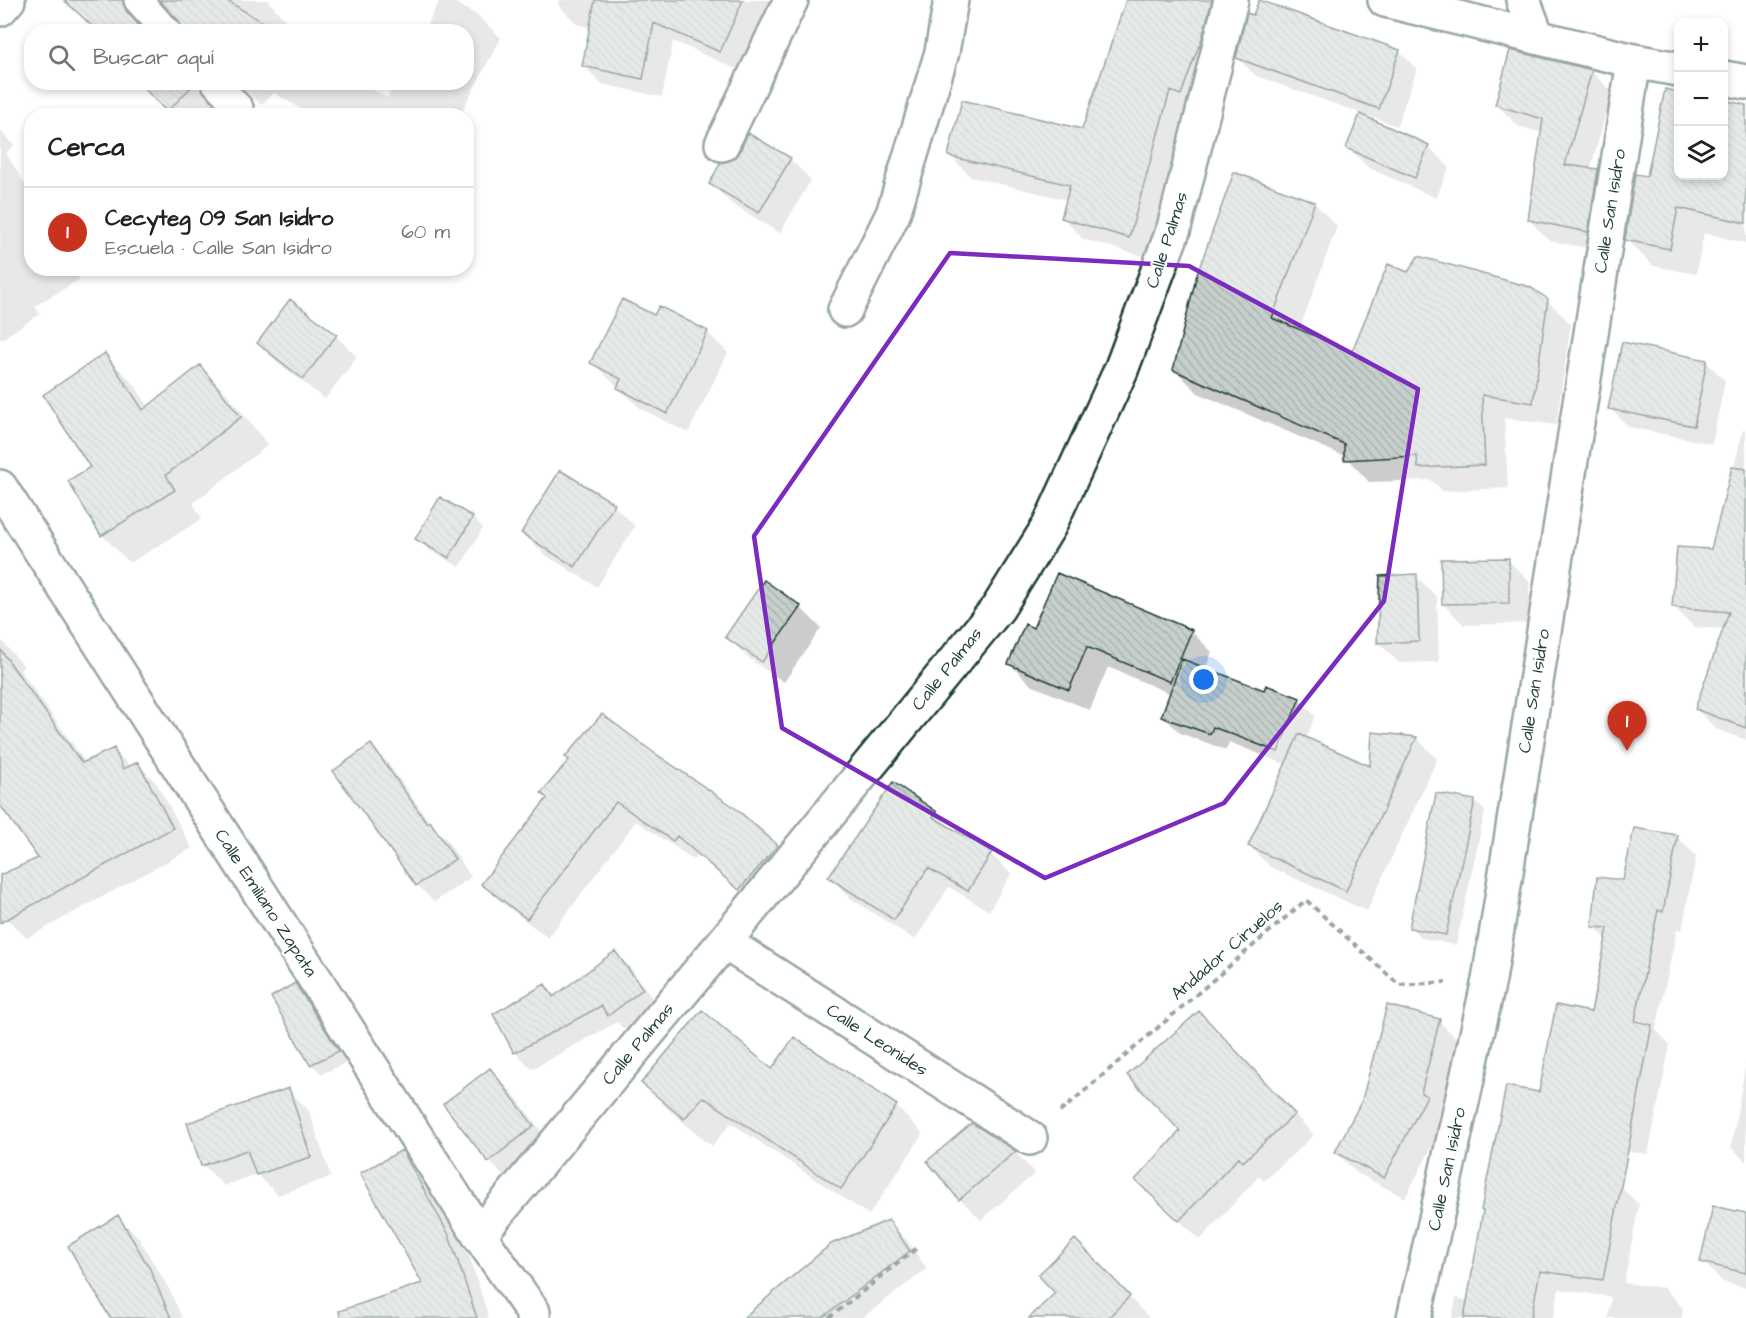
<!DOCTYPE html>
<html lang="es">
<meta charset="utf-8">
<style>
:root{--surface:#fff;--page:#f2f2f2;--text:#202124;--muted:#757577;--line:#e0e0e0;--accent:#c8321e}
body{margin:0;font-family:"Architects Daughter",sans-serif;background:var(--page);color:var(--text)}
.controls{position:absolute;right:18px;top:18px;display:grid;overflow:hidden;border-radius:12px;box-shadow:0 3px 9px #0003}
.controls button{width:54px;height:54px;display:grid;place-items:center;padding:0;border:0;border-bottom:2px solid var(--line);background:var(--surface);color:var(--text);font:30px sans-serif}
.you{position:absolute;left:1204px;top:680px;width:21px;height:21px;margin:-15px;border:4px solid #fff;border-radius:50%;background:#1a73e8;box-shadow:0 0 0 9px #1a73e833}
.badge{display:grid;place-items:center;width:39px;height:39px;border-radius:50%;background:var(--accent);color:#fff;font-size:20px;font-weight:700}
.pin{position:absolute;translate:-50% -50px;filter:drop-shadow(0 2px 3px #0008)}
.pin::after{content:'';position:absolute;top:32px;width:21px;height:18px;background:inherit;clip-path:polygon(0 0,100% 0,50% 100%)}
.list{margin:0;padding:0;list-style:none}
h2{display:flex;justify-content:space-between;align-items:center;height:78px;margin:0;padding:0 24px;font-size:26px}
h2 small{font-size:20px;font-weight:400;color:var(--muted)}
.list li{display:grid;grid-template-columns:39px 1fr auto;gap:18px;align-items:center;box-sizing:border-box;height:90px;padding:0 24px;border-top:2px solid var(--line)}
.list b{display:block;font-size:22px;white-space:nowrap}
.list p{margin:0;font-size:20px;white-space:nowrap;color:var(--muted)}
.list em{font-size:20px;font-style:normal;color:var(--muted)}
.icon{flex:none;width:33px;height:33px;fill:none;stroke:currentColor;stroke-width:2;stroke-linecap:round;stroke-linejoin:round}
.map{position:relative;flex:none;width:1746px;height:1318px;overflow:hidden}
.search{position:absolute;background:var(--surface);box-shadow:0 3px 9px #0003;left:24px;top:24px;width:450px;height:66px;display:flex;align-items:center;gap:15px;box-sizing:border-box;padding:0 21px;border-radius:24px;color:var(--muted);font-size:22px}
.panel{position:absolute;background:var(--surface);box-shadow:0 3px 9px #0003;left:24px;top:108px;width:450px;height:168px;border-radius:24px}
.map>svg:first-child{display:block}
.shadow{fill:#0003}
.building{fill:url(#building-back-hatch);stroke:#1f3d34;stroke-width:1.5}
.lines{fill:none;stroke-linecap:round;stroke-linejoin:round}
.service-casing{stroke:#1f3d34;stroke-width:32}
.minor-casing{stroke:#1f3d34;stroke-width:38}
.tertiary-casing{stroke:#1f3d34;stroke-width:38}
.path{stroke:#1f3d34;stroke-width:4;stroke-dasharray:6 4.5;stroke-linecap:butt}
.service{stroke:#fff;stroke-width:27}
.minor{stroke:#fff;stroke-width:33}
.tertiary{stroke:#fff;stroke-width:33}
.marked{fill:none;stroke:#7b2cbf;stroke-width:4.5;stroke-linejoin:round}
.labels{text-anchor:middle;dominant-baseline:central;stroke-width:4.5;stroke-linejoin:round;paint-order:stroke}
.street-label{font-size:18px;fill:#1f3d34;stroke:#fff}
</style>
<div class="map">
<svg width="1746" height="1318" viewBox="0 0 1746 1318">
<defs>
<pattern id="building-back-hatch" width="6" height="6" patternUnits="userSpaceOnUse" patternTransform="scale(1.5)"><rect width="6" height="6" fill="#c7cfcc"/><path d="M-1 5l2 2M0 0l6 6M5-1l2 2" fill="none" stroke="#aab3b0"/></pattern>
</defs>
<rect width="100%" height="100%" fill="#fff"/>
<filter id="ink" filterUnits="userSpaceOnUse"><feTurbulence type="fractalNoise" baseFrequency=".0167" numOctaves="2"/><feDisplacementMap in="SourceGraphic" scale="12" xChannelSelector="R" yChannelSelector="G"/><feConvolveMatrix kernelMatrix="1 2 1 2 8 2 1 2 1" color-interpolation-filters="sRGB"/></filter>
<g filter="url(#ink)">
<path class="shadow" d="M 66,0 L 267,0 L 296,32 L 184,32 L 180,21 L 166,7 L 158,6 L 144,26 L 147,32 L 89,32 L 93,26 Z
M 440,0 L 451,0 L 478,16 L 501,38 L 460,114 L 455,112 L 453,116 L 313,116 L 274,93 L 261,105 L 244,89 L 235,88 L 222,101 L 222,110 L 226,116 L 171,116 L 139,82 L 361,82 L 387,98 L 396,82 L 466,82 L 466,32 L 423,32 Z
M 559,0 L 769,0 L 769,1 L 739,70 L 673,41 L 662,97 L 602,84 L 583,65 L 591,28 L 577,24 L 558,5 Z
M 1128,0 L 1205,0 L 1211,2 L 1232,23 L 1149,258 L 1083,239 L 1063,218 L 1068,200 L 971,177 L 950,156 L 1083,131 Z
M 1399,51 L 1417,69 L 1397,126 L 1256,76 L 1237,58 Z
M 1591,71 L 1612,92 L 1590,170 L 1597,171 L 1618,192 L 1609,252 L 1550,241 L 1529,220 L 1542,133 L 1518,126 L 1497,105 Z
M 1667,91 L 1678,93 L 1678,176 L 1724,176 L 1724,100 L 1746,106 L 1746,243 L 1704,233 L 1696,274 L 1653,266 L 1626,239 L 1649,177 Z
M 0,131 L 14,145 L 6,153 L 32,196 L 32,268 L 74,268 L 80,279 L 35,306 L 40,314 L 0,340 Z
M 1428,146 L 1449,167 L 1436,198 L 1369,168 L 1348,147 Z
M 790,159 L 811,180 L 780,233 L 732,204 L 711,184 L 733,161 Z
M 1314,203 L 1337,226 L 1299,331 L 1353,353 L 1408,274 L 1547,300 L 1571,324 L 1556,425 L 1504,418 L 1508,488 L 1443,491 L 1431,480 L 1369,482 L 1346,457 L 1198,393 L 1175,370 Z
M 659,308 L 707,332 L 728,353 L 688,433 L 640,408 L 592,362 L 654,317 Z
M 336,336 L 357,357 L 325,399 L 279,364 L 259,343 Z
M 105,355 L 133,383 L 149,407 L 200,367 L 228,395 L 268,445 L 193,503 L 202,519 L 130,563 L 102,535 L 93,468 Z
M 1706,362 L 1725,381 L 1712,444 L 1629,427 L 1610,408 Z
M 1743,430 L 1746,430 L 1746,740 L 1716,729 L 1696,709 L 1725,629 L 1694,627 L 1674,607 L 1713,551 Z
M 440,499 L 473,518 L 483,528 L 460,567 L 427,549 L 417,539 Z
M 614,506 L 635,526 L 597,587 L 544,554 L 523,533 Z
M 1508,560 L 1529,581 L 1530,623 L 1464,625 L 1443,604 Z
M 1416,576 L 1437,597 L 1439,662 L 1399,663 L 1378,642 Z
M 800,607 L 821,628 L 784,682 L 748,658 L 727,637 Z
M 1034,630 L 1191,631 L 1212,652 L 1205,670 L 1265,692 L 1299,699 L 1315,716 L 1306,739 L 1371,768 L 1373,734 L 1417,738 L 1437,759 L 1367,911 L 1270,867 L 1250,846 L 1287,765 L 1229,742 L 1226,750 L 1180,733 L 1163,716 L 1171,694 L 1108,667 L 1090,710 L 1031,685 L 1010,664 Z
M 0,639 L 24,666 L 20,670 L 86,763 L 113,750 L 131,767 L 138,764 L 157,784 L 192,848 L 27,938 L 7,919 L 0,902 L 0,877 L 59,884 L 0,802 Z
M 371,746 L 388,763 L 433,827 L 447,840 L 471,877 L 434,902 L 417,885 Z
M 571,760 L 777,846 L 797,866 L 760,909 L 697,855 L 694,860 L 636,821 L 548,938 L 504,904 L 483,884 L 549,799 Z
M 1474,801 L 1485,811 L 1456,945 L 1421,938 L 1411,927 Z
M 936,813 L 954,832 L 991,854 L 1011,874 L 989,911 L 949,887 L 915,940 L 850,898 L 830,877 Z
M 1677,837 L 1696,856 L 1682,930 L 1677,929 L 1656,1030 L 1670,1045 L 1648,1154 L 1603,1149 L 1620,1186 L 1639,1205 L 1624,1283 L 1664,1288 L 1683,1308 L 1682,1318 L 1608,1318 L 1611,1297 L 1559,1289 L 1553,1318 L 1452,1318 L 1456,1298 L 1468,1301 L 1540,1094 L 1592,1014 L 1608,940 L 1594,927 L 1624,881 Z
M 615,953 L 631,969 L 658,1006 L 626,1031 L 617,1022 L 532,1069 L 515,1052 L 495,1014 L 545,986 L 556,996 Z
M 295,985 L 305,995 L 348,1062 L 322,1074 L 311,1064 Z
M 1439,1021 L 1460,1042 L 1441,1113 L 1447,1118 L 1405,1198 L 1357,1173 L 1336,1152 Z
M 1219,1033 L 1314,1135 L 1264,1181 L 1259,1176 L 1200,1240 L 1157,1199 Z
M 1746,1062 L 1746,1162 L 1731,1147 Z
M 490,1070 L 511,1091 L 554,1148 L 510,1182 L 489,1161 Z
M 773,1071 L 896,1106 L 923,1134 L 869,1215 L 731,1123 L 712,1146 L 670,1111 L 643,1083 Z
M 289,1090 L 309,1111 L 331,1177 L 278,1195 L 257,1174 L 224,1186 L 203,1165 Z
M 972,1125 L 1015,1152 L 1035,1173 L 981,1220 L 960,1199 Z
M 402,1152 L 422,1172 L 469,1256 L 489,1318 L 366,1318 L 425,1284 Z
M 1746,1215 L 1746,1288 L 1723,1282 L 1702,1261 Z
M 118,1217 L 139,1238 L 169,1289 L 182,1318 L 112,1318 Z
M 888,1222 L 906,1239 L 927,1269 L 862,1318 L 771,1318 Z
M 1096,1262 L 1149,1318 L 1047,1318 L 1057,1293 Z"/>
<path class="building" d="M 64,0 L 123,0 L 126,11 L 145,32 L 87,32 L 92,26 Z
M 159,0 L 226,0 L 279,32 L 182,32 L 179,21 Z
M 595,0 L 743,0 L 720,52 L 654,23 L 643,79 L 582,66 Z
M 1126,0 L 1212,0 L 1200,46 L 1199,45 L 1181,95 L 1170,91 L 1129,238 L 1061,218 L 1070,185 L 948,156 L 962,100 L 1082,129 Z
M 1259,0 L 1400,50 L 1379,109 L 1236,58 L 1247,13 L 1253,15 Z
M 1510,50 L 1592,70 L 1565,165 L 1598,169 L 1588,232 L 1528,220 L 1543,119 L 1495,105 Z
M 138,82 L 196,82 L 167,112 Z
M 1665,89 L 1678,92 L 1678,176 L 1724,176 L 1724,100 L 1746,105 L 1746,223 L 1678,208 L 1670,249 L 1625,240 L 1635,174 L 1647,176 Z
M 1360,114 L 1429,145 L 1415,178 L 1346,148 Z
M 748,133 L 791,158 L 759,213 L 709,184 L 721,162 L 732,160 L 739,153 Z
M 1234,172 L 1315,202 L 1272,318 L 1352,351 L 1388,264 L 1408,272 L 1418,256 L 1530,287 L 1548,299 L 1533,403 L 1482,395 L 1485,465 L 1418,468 L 1417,456 L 1344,460 L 1344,444 L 1173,370 L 1197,274 Z
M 290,299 L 337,335 L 303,379 L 257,343 Z
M 622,299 L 654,315 L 659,306 L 708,331 L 667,414 L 617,388 L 621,379 L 590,363 Z
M 1622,342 L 1707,360 L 1694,426 L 1608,409 Z
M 105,353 L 143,410 L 200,365 L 241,417 L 166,475 L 175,490 L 101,536 L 68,481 L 90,467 L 43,395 Z
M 1732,467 L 1746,469 L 1746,728 L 1695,709 L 1729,612 L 1672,607 L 1677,547 L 1711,549 Z
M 560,470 L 615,504 L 575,567 L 521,533 Z
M 440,497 L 473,517 L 449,558 L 415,539 Z
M 1509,558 L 1509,603 L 1442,604 L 1441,559 Z
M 1057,573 L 1192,630 L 1170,682 L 1087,647 L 1069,690 L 1008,664 L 1025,624 L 1033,628 Z
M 1417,574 L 1419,641 L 1377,643 L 1380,576 Z
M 764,580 L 801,606 L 762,662 L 725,637 Z
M 0,649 L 82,763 L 114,748 L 123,769 L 138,762 L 173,828 L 0,923 L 0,875 L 38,858 L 0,805 Z
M 1182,659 L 1264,690 L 1266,685 L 1300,698 L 1278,752 L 1213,727 L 1210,734 L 1161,717 Z
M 602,714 L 653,752 L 734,807 L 778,845 L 739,890 L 677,836 L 673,841 L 616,802 L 527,919 L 481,884 L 547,798 L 541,793 L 569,760 L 565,757 Z
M 1372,732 L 1417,737 L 1346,891 L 1248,846 L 1299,734 L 1370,766 Z
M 371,744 L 427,823 L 430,821 L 455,859 L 416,886 L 333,771 Z
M 893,782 L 937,812 L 933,817 L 992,852 L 968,891 L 928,868 L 894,920 L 828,877 Z
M 1436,793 L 1475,800 L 1446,935 L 1409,928 Z
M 1634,828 L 1678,835 L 1663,912 L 1658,910 L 1635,1021 L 1652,1025 L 1603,1280 L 1540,1271 L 1531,1318 L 1464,1318 L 1483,1211 L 1481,1210 L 1506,1086 L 1539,1092 L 1556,1005 L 1591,1012 L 1608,928 L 1592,927 L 1597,877 L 1623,880 Z
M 615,951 L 643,989 L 608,1016 L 601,1006 L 514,1053 L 493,1014 L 545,984 L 553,997 Z
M 295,983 L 339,1051 L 310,1065 L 271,997 Z
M 1387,1005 L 1440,1019 L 1421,1093 L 1427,1096 L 1384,1178 L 1335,1152 L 1362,1100 Z
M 702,1010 L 772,1069 L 794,1037 L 897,1105 L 841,1189 L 703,1097 L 684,1119 L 641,1083 Z
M 1199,1011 L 1295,1114 L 1243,1162 L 1239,1157 L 1179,1221 L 1135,1180 L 1180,1131 L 1127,1075 Z
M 490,1068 L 534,1126 L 488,1162 L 443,1104 Z
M 289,1088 L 311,1157 L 256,1175 L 247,1150 L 201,1166 L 187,1123 Z
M 972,1123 L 1016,1151 L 959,1200 L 927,1161 Z
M 402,1150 L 449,1235 L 477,1318 L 340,1318 L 339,1311 L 422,1283 L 360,1173 Z
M 1713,1206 L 1746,1213 L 1746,1273 L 1700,1262 Z
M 118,1215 L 149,1267 L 171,1318 L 110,1318 L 68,1246 Z
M 889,1220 L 910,1251 L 822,1318 L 743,1318 L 831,1244 Z
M 1075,1239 L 1130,1296 L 1108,1318 L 1029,1318 L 1055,1293 L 1038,1275 Z"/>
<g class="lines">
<g class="service-casing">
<path id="service" d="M 138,0 L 167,32
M 215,82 L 239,108"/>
</g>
<g class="minor-casing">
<path id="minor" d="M 1385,0 L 1634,61 L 1678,69
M 1523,0 L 1537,37
M 1724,78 L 1746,82
M 722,144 L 791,0
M 845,310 L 893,214 L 942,52 L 951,0
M 724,942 L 1030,1138
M 479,1235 L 724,942 L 998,608 L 1049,526 L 1121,370 L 1174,228 L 1231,0
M 1414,1318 L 1489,980 L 1634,61"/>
</g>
<g class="tertiary-casing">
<path id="tertiary" d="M 0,9 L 8,0
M 0,487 L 479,1235 L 533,1312 L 533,1318"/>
</g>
<path class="path" d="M 1060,1112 L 1306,900 L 1399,985 L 1446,982
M 829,1318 L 917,1248"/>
<use href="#service" class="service"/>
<use href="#minor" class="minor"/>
<use href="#tertiary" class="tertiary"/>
</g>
</g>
<path d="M0 0H1746V1318H0ZM 950,253 L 1189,266 L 1418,389 L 1384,601 L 1224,803 L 1045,878 L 782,728 L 754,536 Z" fill="#fff" fill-opacity=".55" fill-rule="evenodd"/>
<path class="marked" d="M 950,253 L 1189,266 L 1418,389 L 1384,601 L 1224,803 L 1045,878 L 782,728 L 754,536 Z"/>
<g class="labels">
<g class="street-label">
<text transform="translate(1610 211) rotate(-81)">Calle San Isidro</text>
<text transform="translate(1167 240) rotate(-72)">Calle Palmas</text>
<text transform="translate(947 669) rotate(-51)">Calle Palmas</text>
<text transform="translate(1534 691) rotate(-81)">Calle San Isidro</text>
<text transform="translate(266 903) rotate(57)">Calle Emiliano Zapata</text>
<text transform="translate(1227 950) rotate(-41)">Andador Ciruelos</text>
<text transform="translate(877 1040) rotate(33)">Calle Leonides</text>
<text transform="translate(638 1044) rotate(-50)">Calle Palmas</text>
<text transform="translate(1447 1169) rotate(-78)">Calle San Isidro</text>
</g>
</g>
</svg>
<div class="controls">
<button>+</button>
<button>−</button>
<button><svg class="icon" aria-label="layers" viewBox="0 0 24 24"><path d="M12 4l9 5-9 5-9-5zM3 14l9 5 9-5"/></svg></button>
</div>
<div class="you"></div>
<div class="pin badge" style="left:1627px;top:751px">1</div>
<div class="search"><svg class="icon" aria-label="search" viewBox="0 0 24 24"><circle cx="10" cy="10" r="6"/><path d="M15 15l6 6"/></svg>Buscar aquí</div>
<section class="panel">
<h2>Cerca<small></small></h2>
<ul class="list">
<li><span class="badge">1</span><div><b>Cecyteg 09 San Isidro</b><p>Escuela · Calle San Isidro</p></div><em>60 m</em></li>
</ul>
</section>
</div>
